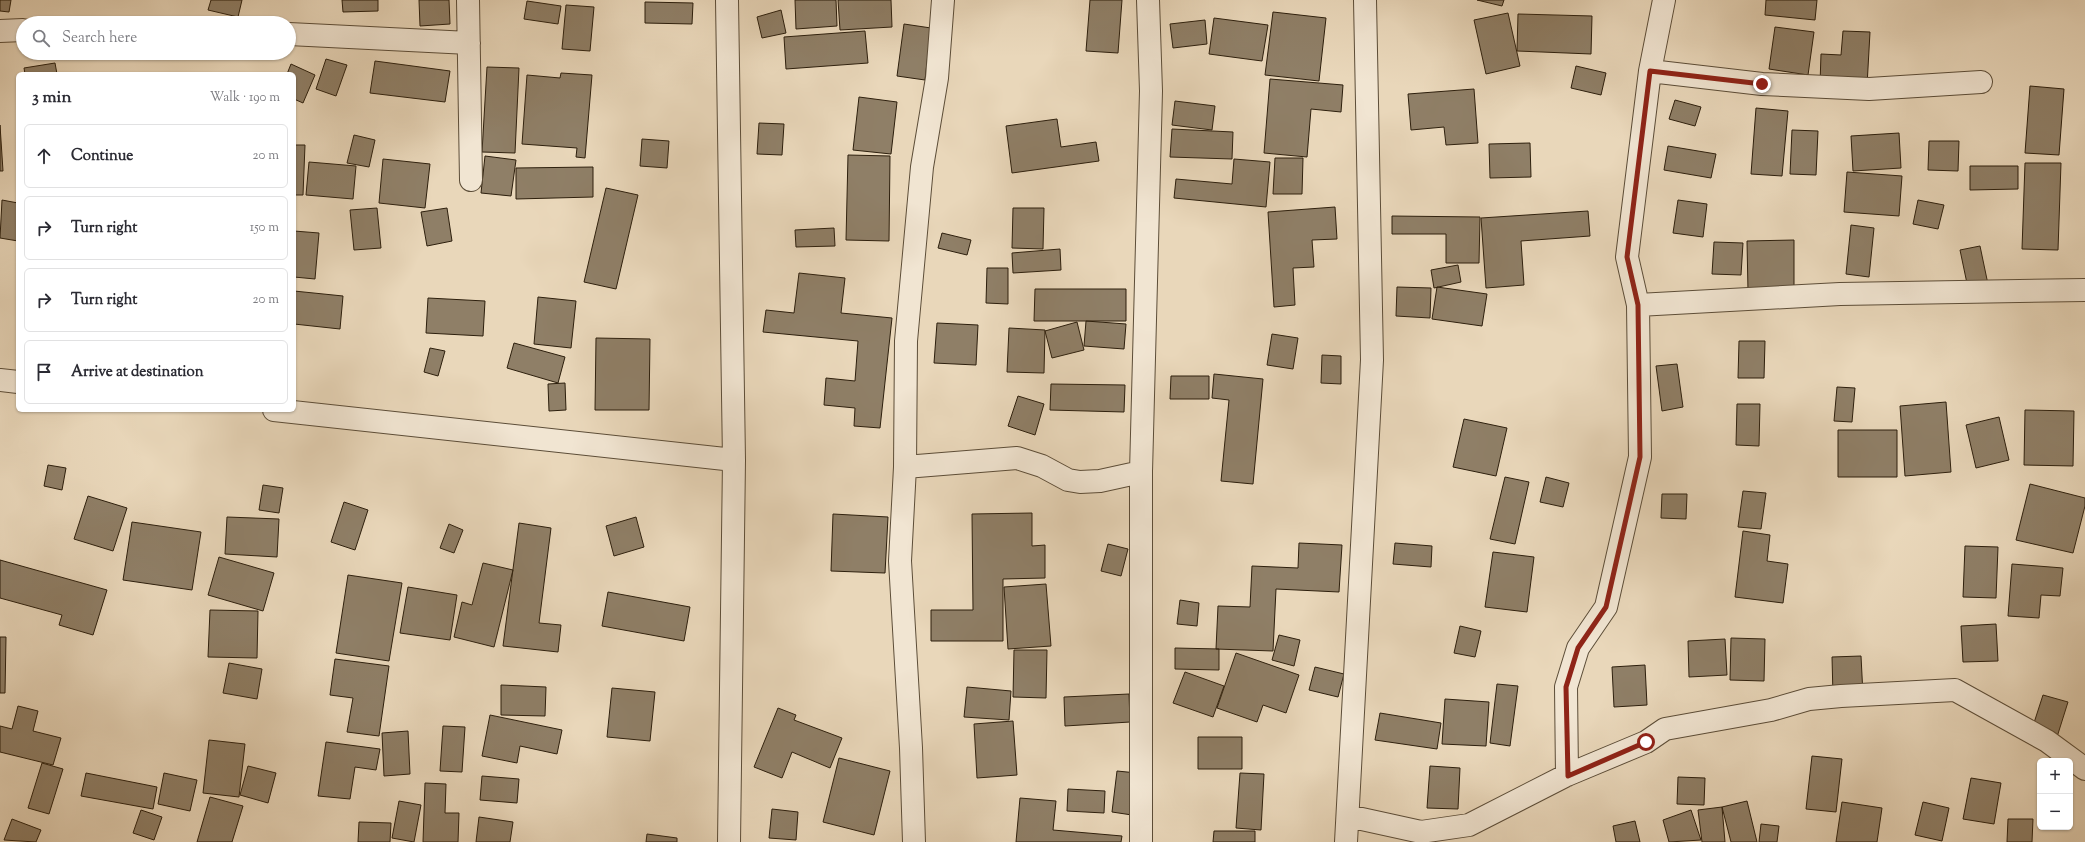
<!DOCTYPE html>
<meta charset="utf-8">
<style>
:root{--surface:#fff;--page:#f7f7f7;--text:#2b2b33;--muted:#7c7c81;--line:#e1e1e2}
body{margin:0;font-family:"Sorts Mill Goudy",serif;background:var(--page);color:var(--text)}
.controls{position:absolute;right:12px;bottom:12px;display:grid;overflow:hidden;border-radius:6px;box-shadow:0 1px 3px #0004}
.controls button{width:36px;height:36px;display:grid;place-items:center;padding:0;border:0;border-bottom:1px solid var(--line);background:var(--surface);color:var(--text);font:20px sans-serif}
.stop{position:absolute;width:12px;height:12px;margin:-9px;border:3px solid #8f2418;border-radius:50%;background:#fff}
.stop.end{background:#8f2418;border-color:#fff;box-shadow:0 1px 4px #0008}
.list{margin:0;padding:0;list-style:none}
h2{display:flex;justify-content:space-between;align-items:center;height:52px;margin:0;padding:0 16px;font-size:17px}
h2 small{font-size:13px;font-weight:400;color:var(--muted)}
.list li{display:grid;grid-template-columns:26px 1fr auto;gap:12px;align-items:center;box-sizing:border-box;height:64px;margin:0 8px 8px;padding:0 8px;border:1px solid var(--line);border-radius:6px}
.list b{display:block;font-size:15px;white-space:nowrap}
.list em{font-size:13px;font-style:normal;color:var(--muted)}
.icon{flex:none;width:22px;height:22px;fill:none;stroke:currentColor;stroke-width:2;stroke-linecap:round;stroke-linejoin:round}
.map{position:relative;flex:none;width:2085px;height:842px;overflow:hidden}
.search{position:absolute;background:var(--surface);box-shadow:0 1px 3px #0004;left:16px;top:16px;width:280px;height:44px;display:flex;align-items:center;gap:10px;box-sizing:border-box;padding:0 14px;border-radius:22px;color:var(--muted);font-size:15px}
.panel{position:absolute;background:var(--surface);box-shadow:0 1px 3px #0004;left:16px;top:72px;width:280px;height:340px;border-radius:6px}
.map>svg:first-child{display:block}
.building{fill:#8f7f67;stroke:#2d1f0d}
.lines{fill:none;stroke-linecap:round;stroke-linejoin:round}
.minor-casing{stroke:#5c4d38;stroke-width:24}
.minor{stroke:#f1e5d2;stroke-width:22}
.route{stroke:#8f2418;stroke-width:5}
</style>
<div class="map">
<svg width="2085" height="842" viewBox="0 0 2085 842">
<rect width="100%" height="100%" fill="#e9d7ba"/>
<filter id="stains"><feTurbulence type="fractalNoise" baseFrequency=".005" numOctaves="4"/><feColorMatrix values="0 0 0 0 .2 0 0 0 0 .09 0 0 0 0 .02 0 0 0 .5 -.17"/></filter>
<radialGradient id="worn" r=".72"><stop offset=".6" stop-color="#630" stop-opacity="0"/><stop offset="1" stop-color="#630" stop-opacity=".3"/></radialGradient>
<path class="building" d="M 0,0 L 11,0 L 9,12 L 0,11 Z
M 211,0 L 242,0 L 238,17 L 208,10 Z
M 342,0 L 378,0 L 378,11 L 343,12 Z
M 419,0 L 449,0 L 450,24 L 420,26 Z
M 795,0 L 836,0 L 837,26 L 796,29 Z
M 838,0 L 891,0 L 892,27 L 840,30 Z
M 1090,0 L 1122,0 L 1118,53 L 1086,51 Z
M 1477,0 L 1504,0 L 1502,6 Z
M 1766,0 L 1817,0 L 1815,20 L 1765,15 Z
M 527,1 L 561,6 L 558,24 L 524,19 Z
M 645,2 L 693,3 L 692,24 L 645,23 Z
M 566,5 L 594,7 L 590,51 L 562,49 Z
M 781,10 L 786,33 L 762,38 L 757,17 Z
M 1273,12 L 1326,18 L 1319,81 L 1265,75 Z
M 1508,13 L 1520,66 L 1486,74 L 1474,20 Z
M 1518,14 L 1592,16 L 1591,54 L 1517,51 Z
M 1214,18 L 1268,25 L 1262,61 L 1209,54 Z
M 1205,20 L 1207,44 L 1173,48 L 1170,24 Z
M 904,24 L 931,28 L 925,80 L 897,76 Z
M 1775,27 L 1814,32 L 1808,75 L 1769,69 Z
M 865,31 L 868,63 L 786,69 L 784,37 Z
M 1843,31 L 1870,32 L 1867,86 L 1820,84 L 1821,54 L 1841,55 Z
M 326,59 L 347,65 L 336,96 L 316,89 Z
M 375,61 L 450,71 L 445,102 L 370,93 Z
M 55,63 L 57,74 L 25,74 L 24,68 Z
M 291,64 L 315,75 L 303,103 L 294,99 L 294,74 L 287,74 Z
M 1576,66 L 1606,73 L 1601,95 L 1571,88 Z
M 487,67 L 519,68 L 515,153 L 482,152 Z
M 561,73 L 592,75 L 585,158 L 576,157 L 577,148 L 522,144 L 527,75 L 560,78 Z
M 1270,79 L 1343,85 L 1341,112 L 1311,109 L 1307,157 L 1264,153 Z
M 2030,86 L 2064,89 L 2059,155 L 2025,153 Z
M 1474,89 L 1478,143 L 1446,145 L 1444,127 L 1411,130 L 1408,94 Z
M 859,97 L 897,102 L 891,154 L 853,150 Z
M 1675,100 L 1701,107 L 1695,126 L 1669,119 Z
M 1175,101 L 1215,106 L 1212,130 L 1172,125 Z
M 1756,108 L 1788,111 L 1782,176 L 1751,174 Z
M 1057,119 L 1061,147 L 1096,142 L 1099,161 L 1012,173 L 1006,126 Z
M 759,123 L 784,124 L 782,155 L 757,154 Z
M 0,125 L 3,171 L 0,171 Z
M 1172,129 L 1233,132 L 1232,159 L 1170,157 Z
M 1792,130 L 1818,131 L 1816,175 L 1790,174 Z
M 1899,133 L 1901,168 L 1853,171 L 1851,136 Z
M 354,135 L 375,140 L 369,167 L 347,163 Z
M 642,139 L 669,141 L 667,168 L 640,166 Z
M 1929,141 L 1959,141 L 1958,171 L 1928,170 Z
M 1530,143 L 1531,177 L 1490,178 L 1489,144 Z
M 294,145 L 305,145 L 303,195 L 294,195 Z
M 1668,146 L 1716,154 L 1711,178 L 1664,170 Z
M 848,155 L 890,156 L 889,241 L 846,240 Z
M 485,156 L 516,160 L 511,196 L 481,193 Z
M 1275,158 L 1303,158 L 1302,194 L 1273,194 Z
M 383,159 L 430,164 L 425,208 L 379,203 Z
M 1234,159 L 1270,162 L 1266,207 L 1174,198 L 1176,179 L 1232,184 Z
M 309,162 L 356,166 L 353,199 L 306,195 Z
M 2025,163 L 2061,163 L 2058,250 L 2022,249 Z
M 1970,166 L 2018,166 L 2018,189 L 1970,190 Z
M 593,167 L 593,197 L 516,199 L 516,168 Z
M 1847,172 L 1902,176 L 1899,216 L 1844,212 Z
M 606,188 L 638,195 L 616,289 L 584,282 Z
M 2,200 L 18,203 L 18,241 L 0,238 Z
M 1678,200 L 1707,204 L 1703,237 L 1673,233 Z
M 1918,200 L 1944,205 L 1938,229 L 1913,224 Z
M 1335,207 L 1337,239 L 1312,240 L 1314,267 L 1293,268 L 1295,305 L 1274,307 L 1268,212 Z
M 377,208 L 381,248 L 354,250 L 350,210 Z
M 447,208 L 452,241 L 427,246 L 421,212 Z
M 1013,208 L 1044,208 L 1043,249 L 1012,248 Z
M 1588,211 L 1590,236 L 1521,241 L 1524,285 L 1486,288 L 1481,218 Z
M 1392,216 L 1480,217 L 1479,263 L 1446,263 L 1446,234 L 1392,234 Z
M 1851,225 L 1874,228 L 1869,277 L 1846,274 Z
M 834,228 L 835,246 L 796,247 L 795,230 Z
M 294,231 L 319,233 L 315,279 L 294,277 Z
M 942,233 L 971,240 L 967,255 L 938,248 Z
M 1794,240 L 1794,290 L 1748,291 L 1747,241 Z
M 1714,242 L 1743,243 L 1741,275 L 1712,274 Z
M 1980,246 L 1989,289 L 1969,293 L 1960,250 Z
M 1060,249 L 1061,270 L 1013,273 L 1012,253 Z
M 1458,265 L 1461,282 L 1434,288 L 1431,270 Z
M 987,268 L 1008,268 L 1008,304 L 986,303 Z
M 799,273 L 845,278 L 841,313 L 892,318 L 880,428 L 854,426 L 855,408 L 824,405 L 826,378 L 855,381 L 858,341 L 763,332 L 766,310 L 794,313 Z
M 1397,287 L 1431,288 L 1430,318 L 1396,316 Z
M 1437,287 L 1487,294 L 1482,326 L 1432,319 Z
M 1035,289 L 1126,289 L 1126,321 L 1034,321 Z
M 294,291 L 343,296 L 340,329 L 294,324 Z
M 538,297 L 576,301 L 571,348 L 534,344 Z
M 428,298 L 485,301 L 483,336 L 426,333 Z
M 1086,321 L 1126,324 L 1124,349 L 1084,346 Z
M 1077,322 L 1084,350 L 1052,358 L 1045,331 Z
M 937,323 L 978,325 L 976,365 L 934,363 Z
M 1009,328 L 1045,330 L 1044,373 L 1007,372 Z
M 1272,334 L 1298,338 L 1293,369 L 1267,365 Z
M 596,338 L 650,339 L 649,410 L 595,410 Z
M 1739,341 L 1765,341 L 1764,378 L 1738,378 Z
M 514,343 L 565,357 L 558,383 L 507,368 Z
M 430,348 L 445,351 L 438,376 L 424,372 Z
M 1322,355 L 1341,356 L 1341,384 L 1321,383 Z
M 1677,364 L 1683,407 L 1662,411 L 1656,366 Z
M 1214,374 L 1263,379 L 1253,484 L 1221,481 L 1229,400 L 1212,398 Z
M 1171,376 L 1209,376 L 1209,399 L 1170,399 Z
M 565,383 L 566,410 L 549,411 L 548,384 Z
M 1051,384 L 1125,385 L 1124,412 L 1050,410 Z
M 1837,387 L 1855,388 L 1852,422 L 1834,421 Z
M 1018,396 L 1044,404 L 1035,435 L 1008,426 Z
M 1946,402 L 1951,472 L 1905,476 L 1900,406 Z
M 1737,404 L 1760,404 L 1759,446 L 1736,445 Z
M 2025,410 L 2074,411 L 2073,466 L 2024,465 Z
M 1999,417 L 2009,460 L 1976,468 L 1966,425 Z
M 1464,419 L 1507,428 L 1496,476 L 1453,467 Z
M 1838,430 L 1897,430 L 1897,477 L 1838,477 Z
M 48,465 L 66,468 L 62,490 L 44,486 Z
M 1505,477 L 1529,482 L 1515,544 L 1490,539 Z
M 1546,477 L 1569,483 L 1563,507 L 1540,502 Z
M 2030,484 L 2085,498 L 2085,506 L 2073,553 L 2016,540 Z
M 263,485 L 283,488 L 279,513 L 259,510 Z
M 1743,491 L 1766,493 L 1761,529 L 1738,527 Z
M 1662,494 L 1687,494 L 1686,519 L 1661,518 Z
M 88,496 L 127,508 L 113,551 L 74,539 Z
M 344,502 L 368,510 L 355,550 L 331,542 Z
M 1032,513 L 1032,546 L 1045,545 L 1045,578 L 1003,579 L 1003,641 L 931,641 L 931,610 L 973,610 L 972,514 Z
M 833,514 L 888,517 L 885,573 L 831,571 Z
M 227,517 L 279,519 L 277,557 L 225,554 Z
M 636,517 L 644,547 L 614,556 L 606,526 Z
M 132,522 L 201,532 L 192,590 L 123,580 Z
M 519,523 L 551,528 L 539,623 L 561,625 L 558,652 L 503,646 Z
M 449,524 L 463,530 L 454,553 L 440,548 Z
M 1743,531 L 1770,535 L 1767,561 L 1788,564 L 1783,603 L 1735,597 Z
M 1299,543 L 1342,545 L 1339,592 L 1276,589 L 1273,651 L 1216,649 L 1218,606 L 1250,607 L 1252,566 L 1298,568 Z
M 1395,543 L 1432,546 L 1431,567 L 1393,564 Z
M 1108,544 L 1128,549 L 1121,576 L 1101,571 Z
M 1965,546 L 1998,547 L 1996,598 L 1963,597 Z
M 1493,552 L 1534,557 L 1527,612 L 1485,607 Z
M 219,557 L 274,573 L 263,611 L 208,595 Z
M 0,560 L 107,590 L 93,635 L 59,625 L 62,615 L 0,598 Z
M 483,563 L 513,570 L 494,647 L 454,637 L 462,602 L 472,605 Z
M 2012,564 L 2063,568 L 2060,596 L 2041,595 L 2039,618 L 2008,616 Z
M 348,575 L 402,583 L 389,661 L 336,653 Z
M 1046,584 L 1051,646 L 1008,649 L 1004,587 Z
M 408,587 L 457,595 L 450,640 L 400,633 Z
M 608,592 L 690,607 L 684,641 L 602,626 Z
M 1180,600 L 1199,603 L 1197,626 L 1177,624 Z
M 210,610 L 258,611 L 257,658 L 208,657 Z
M 1996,624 L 1998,661 L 1963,662 L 1961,626 Z
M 1460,626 L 1481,631 L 1475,657 L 1454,653 Z
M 1279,635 L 1300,640 L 1294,666 L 1272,660 Z
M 0,637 L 6,637 L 5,693 L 0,693 Z
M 1731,638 L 1765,639 L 1764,681 L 1730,680 Z
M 1725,639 L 1727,675 L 1689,677 L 1688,641 Z
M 1175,648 L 1219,649 L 1219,670 L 1175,669 Z
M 1014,650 L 1047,650 L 1046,698 L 1013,697 Z
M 1236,653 L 1299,675 L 1286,713 L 1263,705 L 1257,722 L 1217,708 Z
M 1861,656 L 1863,695 L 1833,696 L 1832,657 Z
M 335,659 L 389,666 L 379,736 L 347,732 L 353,698 L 330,695 Z
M 229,663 L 262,669 L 257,699 L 223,693 Z
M 1645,665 L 1647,705 L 1614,707 L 1612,667 Z
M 1315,667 L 1344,674 L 1338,697 L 1309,690 Z
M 1185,672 L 1224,686 L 1213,717 L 1173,703 Z
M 1497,684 L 1518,686 L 1510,746 L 1490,743 Z
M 501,685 L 546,687 L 545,716 L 501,715 Z
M 967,687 L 1011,691 L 1009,720 L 964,717 Z
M 612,688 L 655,692 L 650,741 L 607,737 Z
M 1129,694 L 1130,722 L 1065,726 L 1064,697 Z
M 2043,695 L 2068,702 L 2057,737 L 2032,729 Z
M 1445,699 L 1489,702 L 1486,746 L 1442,744 Z
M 18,706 L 38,711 L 33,731 L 61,738 L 53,765 L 0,752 L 0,726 L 12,729 Z
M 778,708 L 796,715 L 794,720 L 842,738 L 830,768 L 792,752 L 782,778 L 754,767 Z
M 1380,713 L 1441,723 L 1437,749 L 1375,740 Z
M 490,715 L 562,730 L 557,754 L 520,746 L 517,763 L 482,756 Z
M 1013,721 L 1017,775 L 977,778 L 974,724 Z
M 443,726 L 465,727 L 462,772 L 440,771 Z
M 408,731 L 410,774 L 384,776 L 382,733 Z
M 1198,737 L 1242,737 L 1242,769 L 1198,769 Z
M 209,740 L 245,744 L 239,797 L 203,793 Z
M 326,742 L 380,749 L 376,770 L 355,767 L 350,799 L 318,796 Z
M 1812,756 L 1842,759 L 1836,812 L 1806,809 Z
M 839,758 L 890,771 L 874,835 L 823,822 Z
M 42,763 L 63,769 L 49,814 L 28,808 Z
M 248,766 L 276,773 L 268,803 L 240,795 Z
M 1430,766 L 1460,768 L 1458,809 L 1427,808 Z
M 1117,771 L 1137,773 L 1132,815 L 1112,812 Z
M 86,773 L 157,787 L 153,809 L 81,796 Z
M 164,773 L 197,780 L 190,811 L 158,804 Z
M 1240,773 L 1264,774 L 1261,830 L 1236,828 Z
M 482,776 L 519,779 L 517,803 L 480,800 Z
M 1678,777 L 1705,778 L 1704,805 L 1677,804 Z
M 1971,778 L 2001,783 L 1994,824 L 1963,819 Z
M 425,783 L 446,784 L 445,813 L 459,813 L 458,842 L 423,842 Z
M 1068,789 L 1105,791 L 1104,813 L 1067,811 Z
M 210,797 L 243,806 L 232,842 L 197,842 Z
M 1020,798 L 1056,801 L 1053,830 L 1122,836 L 1121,842 L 1016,842 Z
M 399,801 L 421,805 L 414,842 L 392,838 Z
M 1747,801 L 1757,842 L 1731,842 L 1722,807 Z
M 1842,802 L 1882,808 L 1877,842 L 1836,842 Z
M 1923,802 L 1949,808 L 1942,841 L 1915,835 Z
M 1722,807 L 1725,842 L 1702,842 L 1698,810 Z
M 772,809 L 798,812 L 796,840 L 769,838 Z
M 141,810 L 162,817 L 154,840 L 133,833 Z
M 1691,810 L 1701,840 L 1669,842 L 1663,820 Z
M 479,817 L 513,822 L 510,842 L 476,842 Z
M 12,819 L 41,830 L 36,842 L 4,840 Z
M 2008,819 L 2033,819 L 2032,842 L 2007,842 Z
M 1635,821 L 1640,842 L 1616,842 L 1613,826 Z
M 359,822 L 391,823 L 390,842 L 358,842 Z
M 1761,824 L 1779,826 L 1777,842 L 1759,842 Z
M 1214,831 L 1255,831 L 1255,842 L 1213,842 Z
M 647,834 L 677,838 L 677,842 L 646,842 Z"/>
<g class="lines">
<g class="minor-casing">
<path id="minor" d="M 468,0 L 471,180
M 727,0 L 734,460 L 729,842
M 1664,0 L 1650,71 L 1627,257 L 1638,305 L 1840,294 L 2085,290
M 0,31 L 23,30
M 289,34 L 469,43
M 1650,71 L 1762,84 L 1869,89 L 1981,82
M 0,380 L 18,382
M 274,410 L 734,460
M 905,467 L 1017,458 L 1042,466 L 1068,480 L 1080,482 L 1100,481 L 1141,472
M 1567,775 L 1566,687 L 1578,648 L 1606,607 L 1640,457 L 1638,305
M 1348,816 L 1421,832 L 1469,825 L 1567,775 L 1646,742 L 1665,729 L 1771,710 L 1809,699 L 1841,696 L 1955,690 L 2047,741 L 2085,769
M 914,842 L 911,748 L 900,561 L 905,467 L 906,341 L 922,167 L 937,78 L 943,0
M 1141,842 L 1141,472 L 1151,91 L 1148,0
M 1346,842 L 1372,360 L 1365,0"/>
</g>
<use href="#minor" class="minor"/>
</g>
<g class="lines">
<path class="route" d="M 1646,742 L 1568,776 L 1566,687 L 1578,648 L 1606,607 L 1640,457 L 1638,305 L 1627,257 L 1650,71 L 1762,84"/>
</g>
<rect width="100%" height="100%" filter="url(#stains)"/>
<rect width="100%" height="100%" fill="url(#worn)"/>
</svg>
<div class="controls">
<button>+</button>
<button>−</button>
</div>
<div class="stop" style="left:1646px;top:742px"></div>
<div class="stop end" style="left:1762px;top:84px"></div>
<div class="search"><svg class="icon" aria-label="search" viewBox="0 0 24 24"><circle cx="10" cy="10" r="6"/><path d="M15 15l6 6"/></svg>Search here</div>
<section class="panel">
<h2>3 min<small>Walk · 190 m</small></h2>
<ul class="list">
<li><svg class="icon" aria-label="ahead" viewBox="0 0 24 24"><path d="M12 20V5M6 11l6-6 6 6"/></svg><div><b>Continue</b></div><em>20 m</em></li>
<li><svg class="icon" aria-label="right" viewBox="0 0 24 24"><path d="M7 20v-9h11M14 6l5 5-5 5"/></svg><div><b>Turn right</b></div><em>150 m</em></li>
<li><svg class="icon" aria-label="right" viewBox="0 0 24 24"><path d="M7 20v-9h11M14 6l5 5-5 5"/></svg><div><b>Turn right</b></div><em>20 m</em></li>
<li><svg class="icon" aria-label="arrive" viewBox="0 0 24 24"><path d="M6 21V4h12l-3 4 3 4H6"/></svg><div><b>Arrive at destination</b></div></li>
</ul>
</section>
</div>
